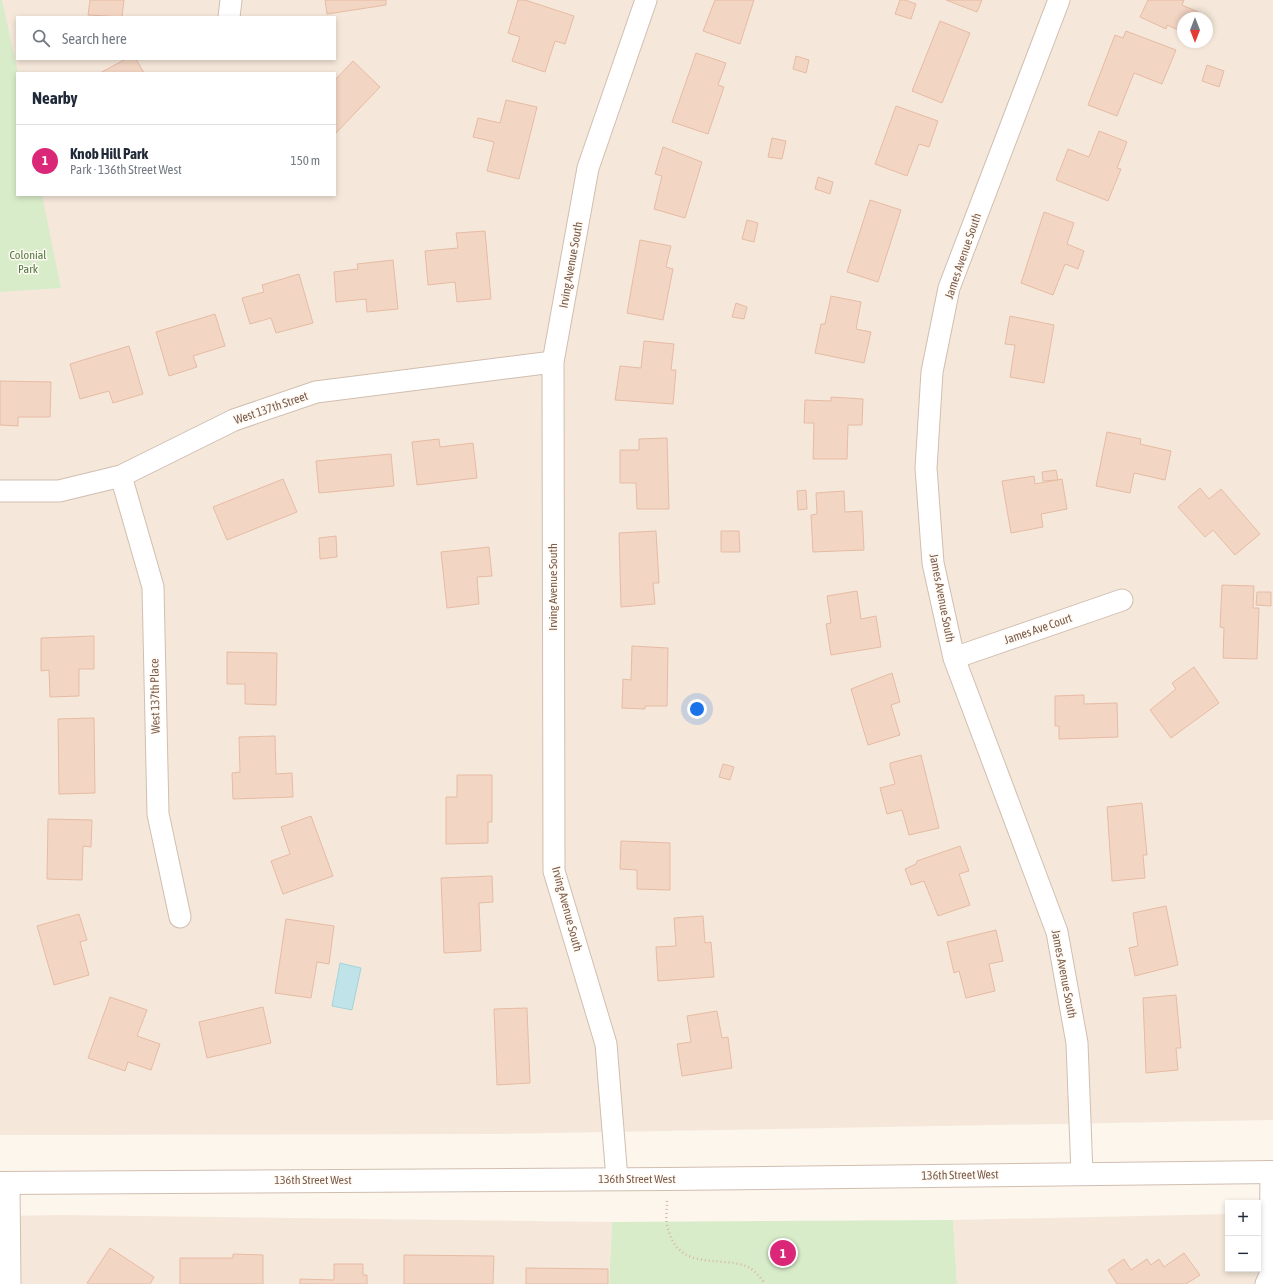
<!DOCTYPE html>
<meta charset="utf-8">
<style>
:root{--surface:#fff;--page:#f6f6f7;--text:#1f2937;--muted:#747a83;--line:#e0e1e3;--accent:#db2777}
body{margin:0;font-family:"Asap Condensed",sans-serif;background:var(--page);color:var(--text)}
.controls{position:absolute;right:12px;bottom:12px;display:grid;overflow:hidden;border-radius:0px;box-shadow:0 2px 6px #0003}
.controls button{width:36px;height:36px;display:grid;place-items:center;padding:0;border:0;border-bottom:1px solid var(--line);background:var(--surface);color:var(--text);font:20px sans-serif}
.compass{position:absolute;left:1177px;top:12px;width:36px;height:36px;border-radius:50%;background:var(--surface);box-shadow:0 2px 6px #0003;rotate:180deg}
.you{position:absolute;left:697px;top:709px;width:14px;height:14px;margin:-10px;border:3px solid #fff;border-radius:50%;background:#1a73e8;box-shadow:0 0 0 6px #1a73e833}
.badge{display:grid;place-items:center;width:26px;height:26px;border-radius:50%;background:var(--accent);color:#fff;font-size:13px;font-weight:700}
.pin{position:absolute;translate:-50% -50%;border:2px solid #fff;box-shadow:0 1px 4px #0006}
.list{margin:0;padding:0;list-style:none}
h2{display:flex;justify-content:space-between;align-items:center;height:52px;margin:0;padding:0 16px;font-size:17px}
h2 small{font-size:13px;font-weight:400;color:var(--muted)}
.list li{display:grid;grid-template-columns:26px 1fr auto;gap:12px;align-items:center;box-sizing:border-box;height:72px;padding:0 16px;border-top:1px solid var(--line)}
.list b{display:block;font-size:15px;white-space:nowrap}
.list p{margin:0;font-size:13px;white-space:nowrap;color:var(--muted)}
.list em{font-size:13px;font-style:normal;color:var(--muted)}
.icon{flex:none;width:22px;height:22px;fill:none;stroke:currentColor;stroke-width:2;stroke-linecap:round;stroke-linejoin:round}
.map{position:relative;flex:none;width:1273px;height:1284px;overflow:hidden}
.search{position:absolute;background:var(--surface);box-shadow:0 2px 6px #0003;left:16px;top:16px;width:320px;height:44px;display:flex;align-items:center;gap:10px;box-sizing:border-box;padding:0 14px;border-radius:0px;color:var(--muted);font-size:15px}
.panel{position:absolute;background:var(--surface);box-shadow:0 2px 6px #0003;left:16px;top:72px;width:320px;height:124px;border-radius:0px}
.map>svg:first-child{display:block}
.residential{fill:#f5e8da;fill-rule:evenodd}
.green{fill:#d8ecc9}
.water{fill:#bfe3e8;stroke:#a5d3da}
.building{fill:#f3d5c3;stroke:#e6bba3}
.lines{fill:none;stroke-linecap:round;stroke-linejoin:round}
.minor-casing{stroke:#d1beb0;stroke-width:23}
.tertiary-casing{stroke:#d1beb0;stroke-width:24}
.path{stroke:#d9b8a5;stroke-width:2.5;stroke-dasharray:1 3;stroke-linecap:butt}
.minor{stroke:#fff;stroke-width:21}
.tertiary{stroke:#fff;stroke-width:22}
.labels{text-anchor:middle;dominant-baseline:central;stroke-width:3;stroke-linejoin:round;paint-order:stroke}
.park-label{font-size:12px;fill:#537a41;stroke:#fffaf3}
.street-label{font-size:12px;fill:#7a5c4d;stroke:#fffaf3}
</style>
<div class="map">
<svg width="1273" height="1284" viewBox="0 0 1273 1284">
<rect width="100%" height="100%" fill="#fdf6ec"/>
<path class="residential" d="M 0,0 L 1273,0 L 1273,1120 L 497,1134 L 0,1135 ZM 17,17 L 335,17 L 335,59 L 17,59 ZM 1183,18 L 1207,18 L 1207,42 L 1183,42 ZM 17,73 L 335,73 L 335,195 L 17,195 Z
M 1258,1213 L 1273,1213 L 1273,1284 L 957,1284 L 953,1220 L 1228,1214 L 1228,1269 L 1258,1269 Z
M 61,1215 L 612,1222 L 609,1284 L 0,1284 L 0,1216 Z"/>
<path class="green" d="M 0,0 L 2,0 L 18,73 L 17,195 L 42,195 L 61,288 L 0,292 Z
M 953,1220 L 957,1284 L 609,1284 L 612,1222 Z"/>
<path class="water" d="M 340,963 L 361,968 L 352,1010 L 332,1006 Z"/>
<path class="building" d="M 90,0 L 124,0 L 122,17 L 88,15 Z
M 325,0 L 386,0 L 386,5 L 327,14 Z
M 518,0 L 525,0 L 574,16 L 565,44 L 555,41 L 545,72 L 512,61 L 520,37 L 508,33 Z
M 715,0 L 754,0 L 740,44 L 703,31 Z
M 900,0 L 905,0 L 916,4 L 911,19 L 895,14 Z
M 946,0 L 982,0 L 977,12 Z
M 1148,0 L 1184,0 L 1182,5 L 1198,12 L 1195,18 L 1183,18 L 1183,32 L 1167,25 L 1166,29 L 1140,17 Z
M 940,21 L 970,33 L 942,103 L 912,91 Z
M 1126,31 L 1176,50 L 1162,84 L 1134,73 L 1117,116 L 1088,105 L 1115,35 L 1123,38 Z
M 696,53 L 726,63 L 718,85 L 724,87 L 708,134 L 672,122 Z
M 796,56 L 809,60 L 806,73 L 793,69 Z
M 126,59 L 136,59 L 144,73 L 100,73 Z
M 353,61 L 380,87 L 335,134 L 335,80 Z
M 1207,65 L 1224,71 L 1219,87 L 1202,81 Z
M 506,100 L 537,107 L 519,179 L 487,171 L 494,142 L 473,137 L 478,118 L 500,123 Z
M 896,106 L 938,121 L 929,147 L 919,144 L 907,176 L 875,164 Z
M 1099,131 L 1127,142 L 1117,168 L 1121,169 L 1108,201 L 1056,180 L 1068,149 L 1089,157 Z
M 772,138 L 786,141 L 782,159 L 768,157 Z
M 663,147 L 702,162 L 685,218 L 654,209 L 662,176 L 655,174 Z
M 818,177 L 833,182 L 830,194 L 815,189 Z
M 870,200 L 901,210 L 878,282 L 847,272 Z
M 1044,212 L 1074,223 L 1067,244 L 1084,251 L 1078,269 L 1065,264 L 1053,295 L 1021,283 Z
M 747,220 L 758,223 L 754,242 L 742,239 Z
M 485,231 L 491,299 L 457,302 L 455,282 L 428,285 L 425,251 L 458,248 L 456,233 Z
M 640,240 L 671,246 L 666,267 L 673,269 L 663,320 L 627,313 Z
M 393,260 L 398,309 L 367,312 L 366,299 L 336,302 L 334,272 L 358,269 L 357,264 Z
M 299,274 L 313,323 L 276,333 L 271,318 L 250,324 L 242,298 L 264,292 L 262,285 Z
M 831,296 L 861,302 L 856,329 L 871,332 L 864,363 L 815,353 L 821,324 L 825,324 Z
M 736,303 L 747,307 L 744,319 L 732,317 Z
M 215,314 L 225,346 L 193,356 L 197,367 L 169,376 L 156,332 Z
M 1010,316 L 1054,325 L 1044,383 L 1010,377 L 1015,345 L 1005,344 Z
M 644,341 L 674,344 L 671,370 L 676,370 L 673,404 L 615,400 L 620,366 L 641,368 Z
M 129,346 L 143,394 L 113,403 L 109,391 L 80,399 L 70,364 Z
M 0,381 L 51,382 L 50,417 L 18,417 L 18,426 L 0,425 Z
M 831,397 L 863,399 L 862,425 L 848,425 L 847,459 L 813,459 L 814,423 L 804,423 L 805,400 L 831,401 Z
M 1107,432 L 1141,439 L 1140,444 L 1171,451 L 1165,480 L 1134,473 L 1130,493 L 1096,486 Z
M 667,438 L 669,509 L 637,509 L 636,483 L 620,483 L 620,450 L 639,450 L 639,439 Z
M 439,439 L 440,447 L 473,443 L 477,478 L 417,485 L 412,442 Z
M 391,454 L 394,486 L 319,493 L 316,461 Z
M 1056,470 L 1058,480 L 1043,481 L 1042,472 Z
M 1034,476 L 1035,484 L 1062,479 L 1067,509 L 1041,514 L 1043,527 L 1011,533 L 1002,481 Z
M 283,479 L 297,512 L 227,540 L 213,507 Z
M 1200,488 L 1209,499 L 1221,489 L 1260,534 L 1235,555 L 1213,530 L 1205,537 L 1178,507 Z
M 806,490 L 807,509 L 798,510 L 797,491 Z
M 844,491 L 845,512 L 862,511 L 864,550 L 813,552 L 811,515 L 817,514 L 816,493 Z
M 656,531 L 659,583 L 653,583 L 655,604 L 621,607 L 619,533 Z
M 721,531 L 739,531 L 740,552 L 721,552 Z
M 336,536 L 337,557 L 320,559 L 319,538 Z
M 489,547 L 492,576 L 477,577 L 479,604 L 447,608 L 441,552 Z
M 1222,585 L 1254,586 L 1253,608 L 1259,608 L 1257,659 L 1223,658 L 1224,628 L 1220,627 Z
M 857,591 L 861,619 L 876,616 L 881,647 L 831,655 L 826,624 L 831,623 L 827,596 Z
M 1257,592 L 1271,592 L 1271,606 L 1256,605 Z
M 94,636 L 94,669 L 79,669 L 79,696 L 50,697 L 49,670 L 41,671 L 41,638 Z
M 632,646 L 668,648 L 667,706 L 645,706 L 645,709 L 622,708 L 623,679 L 631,680 Z
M 227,652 L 277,653 L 276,705 L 245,704 L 245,684 L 227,684 Z
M 1194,667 L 1219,703 L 1171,738 L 1150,710 L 1176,689 L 1172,683 Z
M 892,673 L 900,702 L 891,705 L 900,735 L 868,745 L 851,689 Z
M 1084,695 L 1084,704 L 1117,703 L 1118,737 L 1059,739 L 1059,726 L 1055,726 L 1055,696 Z
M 94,718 L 95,793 L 59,794 L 58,719 Z
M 275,736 L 276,774 L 292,773 L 293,797 L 233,799 L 232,773 L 240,772 L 239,737 Z
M 921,755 L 939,828 L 909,835 L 902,810 L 887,814 L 880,788 L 895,784 L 890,766 L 890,763 Z
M 723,764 L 734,767 L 730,780 L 719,777 Z
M 457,775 L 492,775 L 492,822 L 488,822 L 488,843 L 446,844 L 446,797 L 457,797 Z
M 1142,803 L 1147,855 L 1143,855 L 1145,878 L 1112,881 L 1107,807 Z
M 311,816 L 333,876 L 283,894 L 271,861 L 290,854 L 281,827 Z
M 48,819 L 92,820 L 91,847 L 83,846 L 82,880 L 47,879 Z
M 621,841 L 670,843 L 670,890 L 637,889 L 637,870 L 620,869 Z
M 960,846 L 969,871 L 959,874 L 970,905 L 938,916 L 924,881 L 911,885 L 905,869 L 916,864 L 917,861 Z
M 492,876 L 493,902 L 479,903 L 481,951 L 444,953 L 441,878 Z
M 1166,906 L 1178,965 L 1135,976 L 1129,948 L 1138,946 L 1133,913 Z
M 79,914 L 87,940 L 80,942 L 89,975 L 54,985 L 37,926 Z
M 703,916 L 705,943 L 711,942 L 714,977 L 658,981 L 656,947 L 676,946 L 674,918 Z
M 286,919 L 334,926 L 329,964 L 317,962 L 311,998 L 275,993 Z
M 996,930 L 1003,961 L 989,964 L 995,991 L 966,998 L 959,971 L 954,973 L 947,942 Z
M 1176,995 L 1181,1048 L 1176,1048 L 1178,1070 L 1146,1073 L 1143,998 Z
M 110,997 L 147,1010 L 137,1036 L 160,1044 L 151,1070 L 128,1062 L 125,1071 L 88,1058 Z
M 263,1007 L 271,1043 L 207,1058 L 199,1022 Z
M 527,1008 L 530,1083 L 497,1085 L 494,1009 Z
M 717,1011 L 722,1038 L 728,1037 L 732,1068 L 682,1076 L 677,1044 L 691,1042 L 687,1016 Z
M 110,1248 L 154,1277 L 150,1284 L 89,1284 L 87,1283 Z
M 1184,1253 L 1200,1275 L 1186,1284 L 1117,1284 L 1108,1270 L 1124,1259 L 1131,1270 L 1147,1259 L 1151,1265 L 1159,1259 L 1164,1267 Z
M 233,1254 L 263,1255 L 263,1284 L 180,1284 L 180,1258 L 233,1258 Z
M 404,1255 L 494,1256 L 493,1284 L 404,1284 Z
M 334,1264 L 363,1264 L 363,1275 L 367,1275 L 367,1284 L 300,1284 L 300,1279 L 334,1280 Z
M 526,1268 L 608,1269 L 608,1284 L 526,1284 Z"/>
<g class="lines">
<g class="minor-casing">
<path id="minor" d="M 1059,0 L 949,288 L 932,372 L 926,468 L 933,563 L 954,658 L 1057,932 L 1077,1043 L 1082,1174
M 229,17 L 231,0
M 121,476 L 153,587 L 158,814 L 180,917
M 0,491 L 59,491 L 121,476 L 234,420 L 316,392 L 553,362
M 954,658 L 1122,600
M 617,1179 L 606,1044 L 554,871 L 553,362 L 588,168 L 646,0
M 9,1183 L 10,1284
M 1266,1284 L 1270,1275 L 1271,1172"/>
</g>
<g class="tertiary-casing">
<path id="tertiary" d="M 0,1183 L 667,1179 L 1273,1172"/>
</g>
<path class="path" d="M 667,1201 C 667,1210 665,1221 668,1229 C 678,1264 703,1259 733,1263 C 738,1264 746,1265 750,1268 C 756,1272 761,1278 765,1284"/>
<use href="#minor" class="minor"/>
<use href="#tertiary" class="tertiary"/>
</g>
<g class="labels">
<g class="park-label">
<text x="28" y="255">Colonial<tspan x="28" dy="14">Park</tspan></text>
</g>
<g class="street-label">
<text transform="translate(963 256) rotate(-71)">James Avenue South</text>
<text transform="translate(571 265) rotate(-80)">Irving Avenue South</text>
<text transform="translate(271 408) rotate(-19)">West 137th Street</text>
<text transform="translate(553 587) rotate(-90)">Irving Avenue South</text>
<text transform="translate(942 598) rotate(79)">James Avenue South</text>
<text transform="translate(1038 629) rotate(-19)">James Ave Court</text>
<text transform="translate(155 696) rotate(-91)">West 137th Place</text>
<text transform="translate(567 909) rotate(75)">Irving Avenue South</text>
<text transform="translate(1064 974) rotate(79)">James Avenue South</text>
<text transform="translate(960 1175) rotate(-1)">136th Street West</text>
<text x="637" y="1179">136th Street West</text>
<text x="313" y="1180">136th Street West</text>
</g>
</g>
</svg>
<div class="controls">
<button>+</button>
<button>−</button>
</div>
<svg class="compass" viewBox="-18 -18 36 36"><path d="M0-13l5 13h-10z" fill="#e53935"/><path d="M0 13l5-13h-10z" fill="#747a83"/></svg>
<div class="you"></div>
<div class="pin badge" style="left:783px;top:1253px">1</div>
<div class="search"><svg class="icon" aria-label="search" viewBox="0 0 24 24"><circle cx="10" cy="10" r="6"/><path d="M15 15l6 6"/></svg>Search here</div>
<section class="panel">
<h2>Nearby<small></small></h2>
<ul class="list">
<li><span class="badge">1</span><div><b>Knob Hill Park</b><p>Park · 136th Street West</p></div><em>150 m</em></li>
</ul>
</section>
</div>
